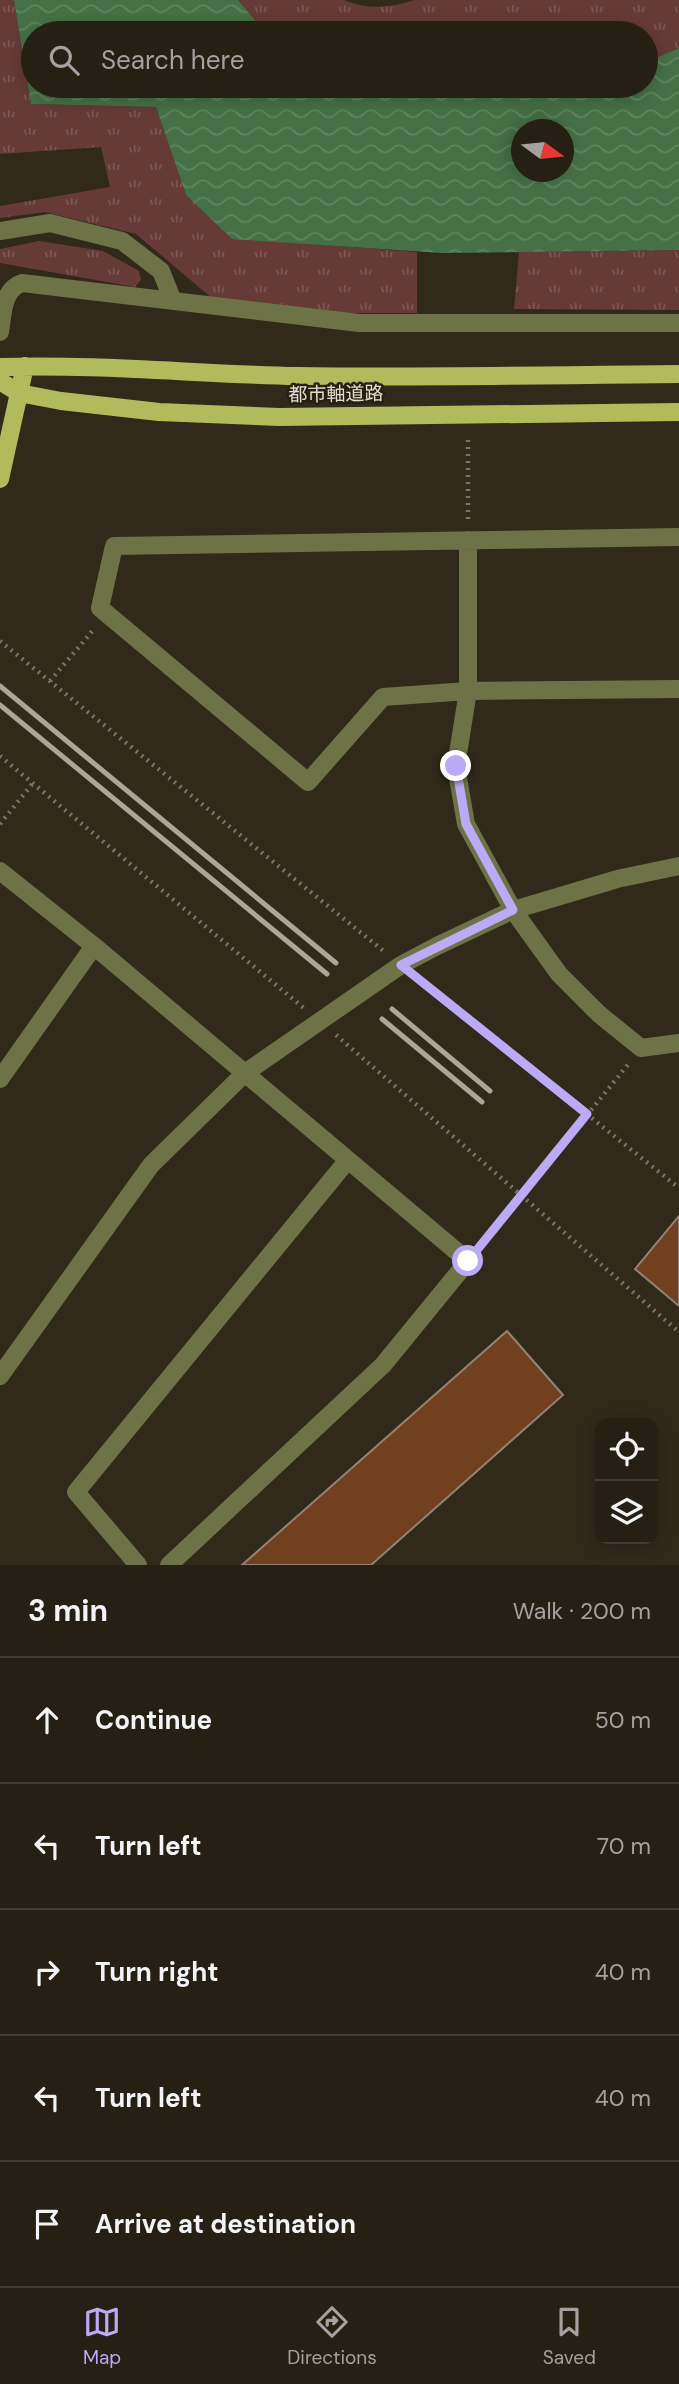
<!DOCTYPE html>
<meta charset="utf-8">
<style>
:root{--surface:#251f14;--page:#312c22;--text:#f1f3f6;--muted:#a3a2a0;--line:#423d34;--accent:#bbaaf6}
body{margin:0;font-family:"DM Sans","Noto Sans JP",sans-serif;background:var(--page);color:var(--text)}
.controls{position:absolute;right:21px;bottom:21px;display:grid;overflow:hidden;border-radius:14px;box-shadow:0 4px 18px #0003}
.controls button{width:63px;height:63px;display:grid;place-items:center;padding:0;border:0;border-bottom:2px solid var(--line);background:var(--surface);color:var(--text);font:35px sans-serif}
.compass{position:absolute;left:511px;top:119px;width:63px;height:63px;border-radius:50%;background:var(--surface);box-shadow:0 4px 18px #0003;rotate:105deg}
.stop{position:absolute;width:21px;height:21px;margin:-16px;border:5px solid #bbaaf6;border-radius:50%;background:#fff}
.stop.end{background:#bbaaf6;border-color:#fff;box-shadow:0 2px 7px #0008}
.list{margin:0;padding:0;list-style:none}
h2{display:flex;justify-content:space-between;align-items:center;height:91px;margin:0;padding:0 28px;font-size:30px}
h2 small{font-size:23px;font-weight:400;color:var(--muted)}
.list li{display:grid;grid-template-columns:46px 1fr auto;gap:21px;align-items:center;box-sizing:border-box;height:126px;padding:0 28px;border-top:2px solid var(--line)}
.list b{display:block;font-size:26px;white-space:nowrap}
.list em{font-size:23px;font-style:normal;color:var(--muted)}
.icon{flex:none;width:38px;height:38px;fill:none;stroke:currentColor;stroke-width:2;stroke-linecap:round;stroke-linejoin:round}
.map{position:relative;flex:none;width:679px;height:1565px;overflow:hidden}
.search{position:absolute;background:var(--surface);box-shadow:0 4px 18px #0003;left:21px;right:21px;top:21px;height:77px;display:flex;align-items:center;gap:18px;box-sizing:border-box;padding:0 24px;border-radius:38px;color:var(--muted);font-size:26px}
.sheet{height:721px;background:var(--surface)}
nav{display:flex;justify-content:space-around;align-items:center;box-sizing:border-box;height:98px;border-top:2px solid var(--line);background:var(--surface);font-size:19px;color:var(--muted)}
nav a{display:grid;justify-items:center;gap:4px}
nav .on{color:var(--accent)}
.map>svg:first-child{display:block}
.grass{fill:url(#grass-tufts)}
.water{fill:url(#water-waves);fill-rule:evenodd}
.building{fill:#71411f;stroke:#948276;stroke-width:2}
.lines{fill:none;stroke-linecap:round;stroke-linejoin:round}
.path{stroke:#7b7568;stroke-width:4.5;stroke-dasharray:2 5;stroke-linecap:butt}
.minor{stroke:#6e7347;stroke-width:18}
.major{stroke:#b2bb5c;stroke-width:18}
.rail{stroke:#aba59b;stroke-width:5}
.route{stroke:#bbaaf6;stroke-width:9}
.labels{text-anchor:middle;dominant-baseline:central;stroke-width:5;stroke-linejoin:round;paint-order:stroke}
.street-label{font-size:19px;fill:#e2ddd4;stroke:#271f10}
</style>
<div class="map">
<svg width="679" height="1565" viewBox="0 0 679 1565">
<defs>
<pattern id="grass-tufts" width="24" height="20" patternUnits="userSpaceOnUse" patternTransform="scale(1.75)"><rect width="24" height="20" fill="#663a37"/><path d="M3 7l-1-3M5 7V3M7 7l1-3M15 17l-1-3M17 17v-4M19 17l1-3" fill="none" stroke="#7c5653"/></pattern>
<pattern id="water-waves" width="16" height="10" patternUnits="userSpaceOnUse" patternTransform="scale(1.75)"><rect width="16" height="10" fill="#467146"/><path d="M0 5q4-4 8 0t8 0" fill="none" stroke="#608560"/></pattern>
</defs>
<rect width="100%" height="100%" fill="#31291a"/>
<path class="grass" d="M 0,0 L 14,0 L 31,104 L 156,107 L 186,195 L 232,238 L 417,252 L 417,313 L 347,313 L 213,299 L 136,234 L 45,212 L 0,218 L 0,206 L 110,187 L 101,147 L 0,154 Z
M 238,0 L 344,0 C 367,10 391,8 414,0 L 679,0 L 679,48 L 646,62 L 646,33 L 266,33 Z
M 39,241 L 103,251 L 139,271 L 141,280 L 135,287 L 0,263 L 0,249 Z
M 679,250 L 679,310 L 514,309 L 519,252 Z"/>
<path class="water" d="M 14,0 L 238,0 L 266,33 L 33,33 L 33,86 L 646,86 L 646,62 L 679,48 L 679,250 L 442,253 L 232,239 L 186,195 L 156,107 L 31,104 ZM 522,130 L 564,130 L 564,172 L 522,172 Z"/>
<path class="building" d="M 679,1216 L 679,1306 L 635,1269 Z
M 507,1331 L 563,1395 L 371,1565 L 242,1565 Z"/>
<g class="lines">
<path class="path" d="M 468,440 L 468,523
M 0,641 L 386,953
M 50,681 L 95,628
M 0,756 L 305,1009
M 0,824 L 33,783
M 417,978 L 679,1188
M 336,1035 L 679,1332
M 481,1246 L 630,1062"/>
<path class="minor" d="M 0,231 L 50,223 L 122,241 L 161,271 L 173,301
M 0,332 C 3,314 2,290 22,283 L 359,323 L 679,323
M 679,537 L 114,546 L 100,608 L 308,782 L 383,697 L 468,691 L 679,689
M 468,540 L 468,691 L 456,766 L 466,824 L 513,910 L 559,974 L 599,1014 L 641,1048 L 679,1043
M 0,871 L 94,946 L 468,1261 L 383,1365 L 169,1565
M 0,1079 L 94,946
M 0,1376 L 151,1165 L 245,1073 L 401,965 L 437,946 L 513,910 L 617,879 L 679,866
M 138,1565 L 76,1492 L 347,1161"/>
<path class="major" d="M 0,367 C 99,364 198,374 297,376 C 424,378 552,375 679,374
M 0,381 L 19,393 L 61,401 L 159,412 L 279,417 L 679,412
M 0,479 L 25,366"/>
<path class="rail" d="M 0,686 L 336,963
M 0,705 L 327,974
M 392,1009 L 490,1091
M 382,1019 L 482,1102"/>
</g>
<g class="lines">
<path class="route" d="M 456,766 L 466,824 L 513,910 L 401,965 L 587,1114 L 468,1261"/>
</g>
<g class="labels">
<g class="street-label">
<text transform="translate(336 394) rotate(-1)">都市軸道路</text>
</g>
</g>
</svg>
<div class="controls">
<button><svg class="icon" aria-label="locate" viewBox="0 0 24 24"><circle cx="12" cy="12" r="6"/><path d="M12 2v4M12 18v4M2 12h4M18 12h4"/></svg></button>
<button><svg class="icon" aria-label="layers" viewBox="0 0 24 24"><path d="M12 4l9 5-9 5-9-5zM3 14l9 5 9-5"/></svg></button>
</div>
<svg class="compass" viewBox="-18 -18 36 36"><path d="M0-13l5 13h-10z" fill="#e53935"/><path d="M0 13l5-13h-10z" fill="#a3a2a0"/></svg>
<div class="stop" style="left:468px;top:1261px"></div>
<div class="stop end" style="left:456px;top:766px"></div>
<div class="search"><svg class="icon" aria-label="search" viewBox="0 0 24 24"><circle cx="10" cy="10" r="6"/><path d="M15 15l6 6"/></svg>Search here</div>
</div>
<section class="sheet">
<h2>3 min<small>Walk · 200 m</small></h2>
<ul class="list">
<li><svg class="icon" aria-label="ahead" viewBox="0 0 24 24"><path d="M12 20V5M6 11l6-6 6 6"/></svg><div><b>Continue</b></div><em>50 m</em></li>
<li><svg class="icon" aria-label="left" viewBox="0 0 24 24"><path d="M17 20v-9H6M10 6l-5 5 5 5"/></svg><div><b>Turn left</b></div><em>70 m</em></li>
<li><svg class="icon" aria-label="right" viewBox="0 0 24 24"><path d="M7 20v-9h11M14 6l5 5-5 5"/></svg><div><b>Turn right</b></div><em>40 m</em></li>
<li><svg class="icon" aria-label="left" viewBox="0 0 24 24"><path d="M17 20v-9H6M10 6l-5 5 5 5"/></svg><div><b>Turn left</b></div><em>40 m</em></li>
<li><svg class="icon" aria-label="arrive" viewBox="0 0 24 24"><path d="M6 21V4h12l-3 4 3 4H6"/></svg><div><b>Arrive at destination</b></div></li>
</ul>
</section>
<nav>
<a class="on"><svg class="icon" aria-label="map" viewBox="0 0 24 24"><path d="M3 6l6-2 6 2 6-2v14l-6 2-6-2-6 2zM9 4v14M15 6v14"/></svg>Map</a>
<a><svg class="icon" aria-label="directions" viewBox="0 0 24 24"><path d="M12 3l9 9-9 9-9-9zM9 14v-3h6M13 9l2 2-2 2"/></svg>Directions</a>
<a><svg class="icon" aria-label="saved" viewBox="0 0 24 24"><path d="M7 4h10v16l-5-4-5 4z"/></svg>Saved</a>
</nav>
